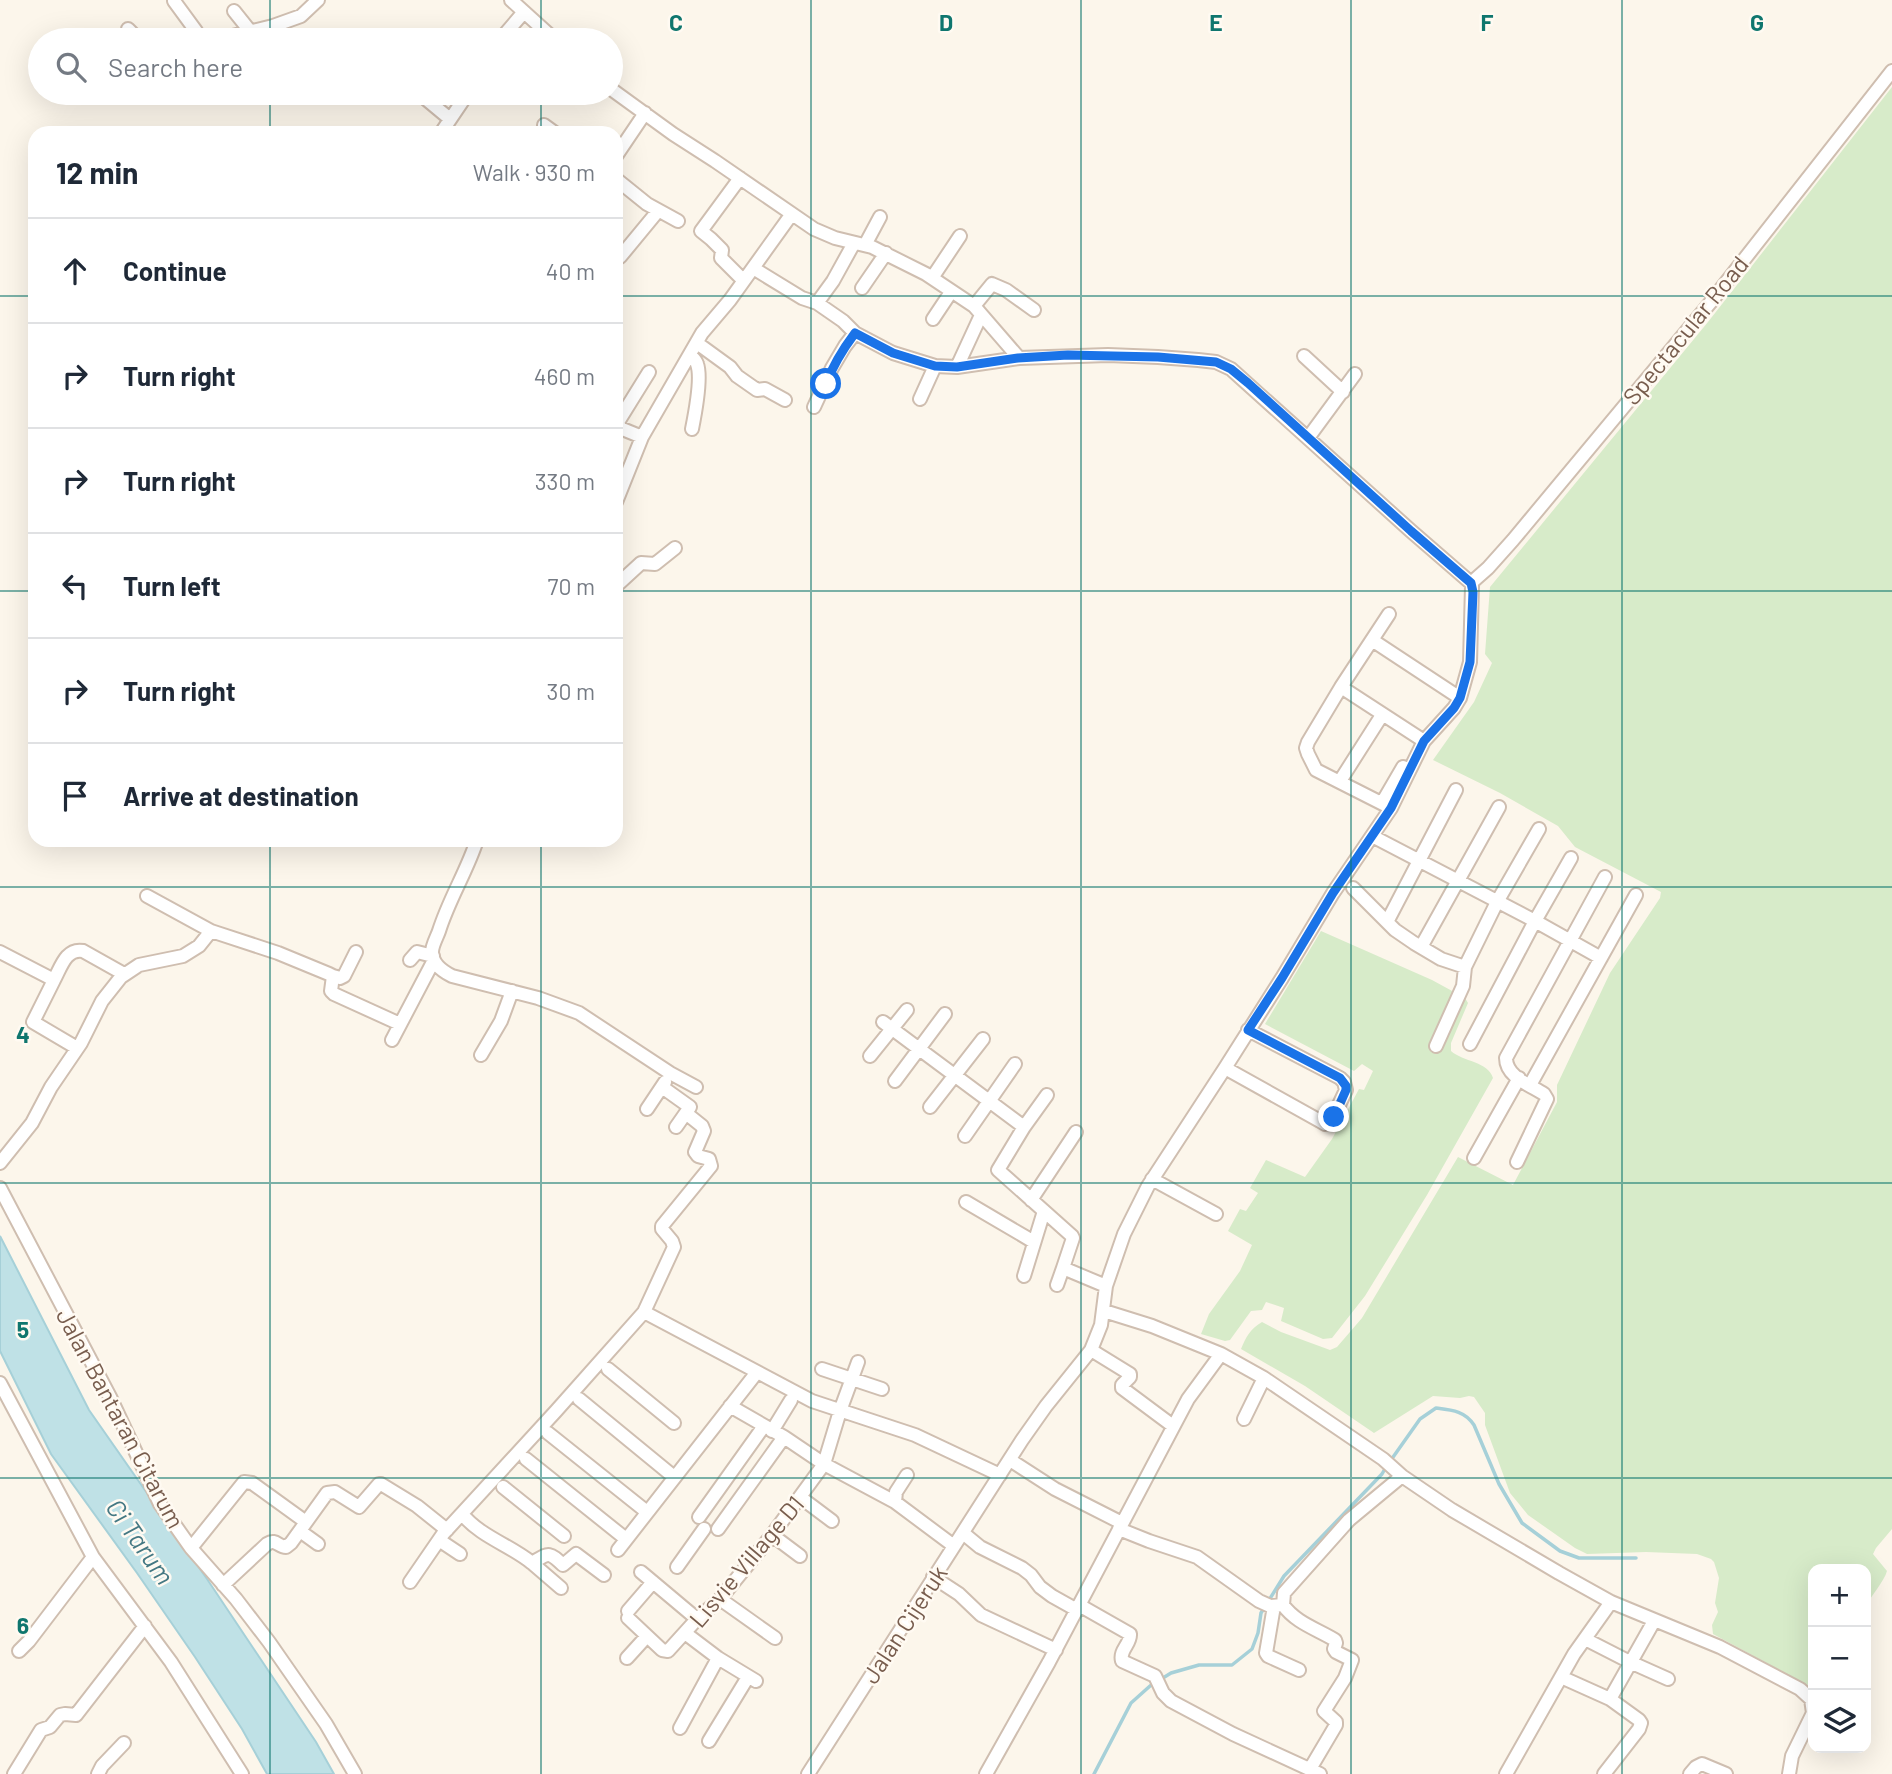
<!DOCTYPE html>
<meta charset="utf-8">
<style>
:root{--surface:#fff;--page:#f2f2f3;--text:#1f2937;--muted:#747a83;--line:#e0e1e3}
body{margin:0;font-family:Barlow,sans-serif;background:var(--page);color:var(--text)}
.controls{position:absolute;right:21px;bottom:21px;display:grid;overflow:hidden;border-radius:14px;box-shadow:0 7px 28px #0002}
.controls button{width:63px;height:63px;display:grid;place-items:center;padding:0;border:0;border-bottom:2px solid var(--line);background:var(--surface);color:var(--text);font:35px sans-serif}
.stop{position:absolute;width:21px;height:21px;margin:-16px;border:5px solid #1a73e8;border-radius:50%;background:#fff}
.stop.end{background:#1a73e8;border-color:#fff;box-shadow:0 2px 7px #0008}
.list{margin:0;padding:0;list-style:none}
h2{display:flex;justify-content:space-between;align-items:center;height:91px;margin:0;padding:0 28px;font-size:30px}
h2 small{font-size:23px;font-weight:400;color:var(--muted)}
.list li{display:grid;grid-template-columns:46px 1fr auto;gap:21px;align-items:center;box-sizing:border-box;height:105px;padding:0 28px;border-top:2px solid var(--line)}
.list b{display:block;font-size:26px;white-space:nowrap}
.list em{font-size:23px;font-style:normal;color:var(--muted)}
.icon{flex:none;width:38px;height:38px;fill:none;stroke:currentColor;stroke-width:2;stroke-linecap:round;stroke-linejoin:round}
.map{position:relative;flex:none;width:1892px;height:1774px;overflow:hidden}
.search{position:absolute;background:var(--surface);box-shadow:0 7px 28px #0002;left:28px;top:28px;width:595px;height:77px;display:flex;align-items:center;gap:18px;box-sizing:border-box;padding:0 24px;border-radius:38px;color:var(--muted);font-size:26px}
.panel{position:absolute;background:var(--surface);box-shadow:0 7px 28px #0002;left:28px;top:126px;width:595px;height:721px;border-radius:21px}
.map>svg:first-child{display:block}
.green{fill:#d7ebc9}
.water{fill:#bfe1e6;stroke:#a6d0d8;stroke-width:2}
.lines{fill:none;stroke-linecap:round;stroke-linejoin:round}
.stream{stroke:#a6d0d8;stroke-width:3.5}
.minor-casing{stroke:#cfbeb0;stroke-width:16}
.minor{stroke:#fff;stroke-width:12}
.route{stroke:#1a73e8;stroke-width:9}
.grid{fill:none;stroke:#0f766e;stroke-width:2;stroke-opacity:0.55}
.labels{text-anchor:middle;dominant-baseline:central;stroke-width:5;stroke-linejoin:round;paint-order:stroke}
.street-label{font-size:24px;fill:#785d4e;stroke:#fffaf2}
.water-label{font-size:26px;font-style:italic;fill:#447883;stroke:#fffaf2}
.grid-label{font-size:23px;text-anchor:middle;font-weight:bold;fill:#0f766e;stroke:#fffaf2;stroke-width:5;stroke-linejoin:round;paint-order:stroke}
</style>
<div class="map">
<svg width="1892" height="1774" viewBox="0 0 1892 1774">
<rect width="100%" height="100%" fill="#fcf6eb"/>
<path class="green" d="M 1892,87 L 1892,1529 L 1876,1548 L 1873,1554 L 1887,1571 C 1884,1582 1871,1595 1866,1607 L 1866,1569 L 1813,1569 L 1813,1688 L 1713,1634 L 1712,1625 L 1718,1612 L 1715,1603 L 1719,1578 L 1714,1562 L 1711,1559 L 1697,1554 L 1646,1552 L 1587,1554 L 1575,1548 L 1528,1515 L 1510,1493 L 1485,1425 L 1485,1413 L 1474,1397 L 1469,1396 L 1460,1398 L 1433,1396 L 1374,1433 L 1305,1386 L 1241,1349 C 1246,1337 1250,1329 1262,1322 L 1281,1332 L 1330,1350 L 1337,1347 L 1362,1318 L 1458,1157 L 1513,1185 L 1557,1102 L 1557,1085 L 1610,973 L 1660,898 L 1661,892 L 1575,847 L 1558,826 L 1500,793 L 1433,760 L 1474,702 L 1492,663 L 1485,654 L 1490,587 L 1708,322 Z
M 1321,931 L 1432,980 L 1465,998 L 1468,1003 L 1451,1043 L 1451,1051 C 1463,1062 1488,1061 1493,1078 L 1427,1195 L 1365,1296 L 1332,1338 L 1323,1339 L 1281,1321 L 1284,1308 L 1266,1302 L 1262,1310 L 1251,1311 L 1230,1340 L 1225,1341 L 1201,1334 L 1209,1314 L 1240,1271 L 1252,1245 L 1228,1231 L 1240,1209 L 1246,1211 L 1258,1193 L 1250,1188 L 1266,1160 L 1305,1177 L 1332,1139 L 1359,1089 L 1364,1090 L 1373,1071 L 1362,1064 L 1354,1071 L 1265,1024 Z"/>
<path class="water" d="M 0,1236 L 89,1410 L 207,1579 L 316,1742 L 334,1774 L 267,1774 L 242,1729 L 195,1657 L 137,1573 L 51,1454 L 0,1351 Z"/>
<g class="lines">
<path class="stream" d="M 1391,1460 L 1420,1419 L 1436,1408 C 1452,1410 1465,1411 1474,1425 L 1499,1484 L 1522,1523 L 1560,1551 L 1579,1558 L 1636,1558
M 1094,1774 L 1131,1703 L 1150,1686 L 1171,1673 L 1199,1665 L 1232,1665 L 1252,1649 L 1258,1633 L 1261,1613 L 1284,1576 L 1382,1474 L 1386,1467"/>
<g class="minor-casing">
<path id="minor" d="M 511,0 L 555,40
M 174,1 L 196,31 L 200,40
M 234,11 L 250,31
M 128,29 L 139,40
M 216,40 L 273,26 L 301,16 L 318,0
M 500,40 L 523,13
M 611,89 L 673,134 L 715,161 L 814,229 L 835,238 L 872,247 L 926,274 L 974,306 L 1019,358 L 1108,355 L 1158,357 L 1198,360 L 1216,362 L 1231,369 L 1411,531 L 1471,583 L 1472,586 L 1470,662 L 1460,698 L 1454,708 L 1424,741 L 1391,808 L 1333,893 L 1282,978 L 1225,1068 L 1148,1186 L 1124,1234 L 1106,1286 L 1101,1325 L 1091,1350 L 1046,1406 L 1022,1440 L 808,1774
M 420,94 L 450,119
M 544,125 L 555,133
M 441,133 L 468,93
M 616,156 L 645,113
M 740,178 L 701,231 L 711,239 L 722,250 L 721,258 L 743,280
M 616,179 L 647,204 L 678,221
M 865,245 L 880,217
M 620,257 L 658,211
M 753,268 L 802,298 L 817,303 L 843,321 L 855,333 L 893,353 L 935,366 L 957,367 L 1019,358
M 932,278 L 960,236
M 862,288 L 886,253
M 817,303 L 833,281 L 854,243
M 974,306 L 992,284 L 1006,290 L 1034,310
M 933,319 L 951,292
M 697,343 L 730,367 L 737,376 L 757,390 L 765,389 L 785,400
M 690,355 C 693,358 696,360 697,364 C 702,377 695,414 692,429
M 1304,356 L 1343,392
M 957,367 L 981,315
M 920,399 L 935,366
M 814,407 L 832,368 L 845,346 L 855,333
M 642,437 L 620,428 L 618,422 L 649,372
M 1308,438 L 1355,374
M 616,502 L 642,437 L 702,333 L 730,300 L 791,215
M 1471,583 L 1488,568 L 1513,540 L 1710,303 L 1892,71
M 616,586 L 641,563 L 655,564 L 675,548
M 1372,640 L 1460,698
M 1341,687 L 1389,614
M 1340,781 L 1382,715
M 1382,803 L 1403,767
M 1391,808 L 1316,770 L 1308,754 L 1306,748 L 1308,742 L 1341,687 L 1424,741
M 1372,836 L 1535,921 L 1601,958
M 477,840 C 467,871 449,899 439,931 C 437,937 432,945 432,952 C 432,963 442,971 452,976 L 538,998 L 579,1013 L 670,1073 L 696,1087
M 1353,888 L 1395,930 L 1414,943 L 1441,959 L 1465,967
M 147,896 L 211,931
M 1387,922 L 1456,790
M 1421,947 L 1499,807
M 0,952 L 54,980 L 33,1022 L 77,1048
M 410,960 L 417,952 L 433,956
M 333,976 L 340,978 L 344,976 L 356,952
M 54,980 C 61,967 66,948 83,951 L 124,974
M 883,1022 L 1024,1127
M 392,1040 L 434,960
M 1470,1044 L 1535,921 L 1571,858
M 1436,1046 L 1463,986 L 1465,967 L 1497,902 L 1539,829
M 481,1055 L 501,1021 L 512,991
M 870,1056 L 907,1010
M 1225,1068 L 1320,1121 L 1325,1124 L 1331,1122 L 1346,1090 L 1344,1082 L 1340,1078 L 1248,1030
M 895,1081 L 945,1014
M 1530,1085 L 1636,895
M 662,1087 L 690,1107 L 676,1127
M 1047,1095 L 1024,1127 L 998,1170 L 1072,1236 L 1073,1238 L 1063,1268 L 1106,1286
M 930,1107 L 983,1039
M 647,1109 L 665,1082
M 965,1136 L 1015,1064
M 1474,1158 L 1519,1078
M 1517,1162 L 1547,1099 L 1544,1094 C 1530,1085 1506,1077 1506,1058 L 1605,877
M 0,1163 L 32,1123 L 51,1087 L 81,1043 L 102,1001 L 121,977 L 139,965 L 183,956 L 199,946 L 211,931 L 278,953 L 329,974 L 333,976 L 331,991 L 334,994 L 400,1024
M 1152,1179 L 1216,1214
M 0,1188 L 110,1397 L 160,1504 L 191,1548 L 236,1599 L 269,1642 L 326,1724 L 355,1774
M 1031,1200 L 1076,1132
M 966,1202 L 1034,1242
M 1024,1276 L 1044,1211
M 1057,1285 L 1063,1268
M 1104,1311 L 1152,1326 L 1221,1354 L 1264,1378 L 1383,1459 L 1402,1476 L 1452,1510 L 1559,1573 L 1611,1602 L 1720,1647 L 1800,1689 L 1811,1699 L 1813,1713 L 1792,1756 L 1789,1774
M 644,1312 L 812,1401 L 915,1435 L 1000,1475
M 1091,1350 L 1130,1374 L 1130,1377 L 1122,1385 L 1122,1388 L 1173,1426
M 608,1369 L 674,1423
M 822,1369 L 882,1389
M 0,1383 L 93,1557 L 171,1662 L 242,1774
M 579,1399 L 674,1477
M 730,1406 L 784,1437 L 824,1464 L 895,1502 L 954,1546
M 1244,1419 L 1264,1378
M 772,1431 L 791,1400
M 548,1433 L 647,1512
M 526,1459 L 626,1539
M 1010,1460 L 1055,1489 L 1122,1523
M 503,1487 L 564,1536
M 800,1497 L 832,1521
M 895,1502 L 896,1492 L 907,1475
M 462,1514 C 481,1537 510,1545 532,1563 C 549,1553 548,1551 563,1565 L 576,1554 L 604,1575
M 699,1517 L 764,1426
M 718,1529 L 784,1437
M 1119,1529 L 1149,1541 L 1197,1557 L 1259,1601 L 1270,1606 L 1283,1605
M 300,1531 L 318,1544
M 963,1533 L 980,1547 L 1022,1568 L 1031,1575 L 1040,1587 L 1052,1596 L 1077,1610
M 772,1535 L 800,1556
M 439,1540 L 460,1554
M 191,1548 L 244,1482 L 252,1483 L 306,1522
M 618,1550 L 754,1376
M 532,1563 L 561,1588
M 677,1567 L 704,1529
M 641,1572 L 697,1619
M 933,1577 L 959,1594 L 981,1615 L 1056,1650
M 410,1582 L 443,1534 L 556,1411 L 644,1312 L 674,1247 L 672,1241 L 662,1229 L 662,1226 L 711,1166 L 709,1159 L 698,1156 L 695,1152 L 704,1131 L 702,1126 L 687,1114
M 223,1585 L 267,1544 C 276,1538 278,1547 286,1547 L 291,1543 L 327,1493 L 335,1492 L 359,1507 L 379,1484 L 381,1484 L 417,1506 L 447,1530
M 720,1599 L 775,1638
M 1079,1605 L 1130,1634 C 1131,1644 1119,1650 1122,1661 L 1155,1676 L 1163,1693 L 1171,1701 L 1233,1734 L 1320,1774
M 1274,1606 L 1266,1653 L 1268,1656 L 1299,1670
M 628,1611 L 653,1582
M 628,1618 L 662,1650 L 668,1651 L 697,1619 L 720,1599 L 772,1535 L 824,1464 L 840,1411 L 858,1362
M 685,1633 L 718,1658 L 756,1681
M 1585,1639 L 1630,1662 L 1668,1679
M 19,1651 L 29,1641 L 93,1557
M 627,1658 L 647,1636
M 1561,1677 L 1610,1699 L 1654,1621
M 680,1728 L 718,1658
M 709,1741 L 748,1677
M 1310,1769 L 1336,1725 L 1336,1722 L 1324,1711 L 1345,1678 L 1352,1660 L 1336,1652 L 1334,1649 L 1336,1643 L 1335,1640 C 1317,1629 1296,1623 1283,1605 L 1284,1593 L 1349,1520 L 1402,1476
M 14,1774 L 41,1730 L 50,1727 L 60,1715 L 65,1714 L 76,1715 L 145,1626
M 98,1774 L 102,1766 L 124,1743
M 986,1774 L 1049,1662 L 1188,1399 L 1221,1354
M 1506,1774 L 1574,1654 L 1611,1602
M 1604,1774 L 1639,1729 L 1641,1723 L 1639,1720 L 1610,1699
M 1690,1774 L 1696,1767 L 1702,1764 L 1726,1774"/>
</g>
<use href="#minor" class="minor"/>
</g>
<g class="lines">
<path class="route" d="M 826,384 C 833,365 843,349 855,333 L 893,353 L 935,366 L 957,367 L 1018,358 L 1068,355 L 1158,357 L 1216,362 L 1231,369 L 1248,383 L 1411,531 L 1471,583 L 1473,592 L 1470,662 L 1460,698 L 1454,708 L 1424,741 L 1391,808 L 1333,893 L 1282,978 L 1248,1030 L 1340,1078 L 1346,1086 L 1346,1090 L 1334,1117"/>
</g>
<path class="grid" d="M 270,0 L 270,40M 541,0 L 541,40M 811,0 L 811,1774M 1081,0 L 1081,1774M 1351,0 L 1351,1774M 1622,0 L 1622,1774M 270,93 L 270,133M 541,93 L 541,133M 0,296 L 35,296M 616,296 L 1892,296M 0,591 L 35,591M 616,591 L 1892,591M 270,840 L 270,1774M 541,840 L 541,1774M 0,887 L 1892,887M 0,1183 L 1892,1183M 0,1478 L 1892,1478"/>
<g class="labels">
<g class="street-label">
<text transform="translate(1685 330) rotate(-51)">Spectacular Road</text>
<text transform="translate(121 1418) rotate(62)">Jalan Bantaran Citarum</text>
<text transform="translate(746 1561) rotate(-50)">Lisvie Village D1</text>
<text transform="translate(904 1624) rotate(-57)">Jalan Cijeruk</text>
</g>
<g class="water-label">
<text transform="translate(141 1541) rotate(55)">Ci Tarum</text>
</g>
</g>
<g class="grid-label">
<text x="676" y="31">C</text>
<text x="946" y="31">D</text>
<text x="1216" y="31">E</text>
<text x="1487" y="31">F</text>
<text x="1757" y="31">G</text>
<text x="23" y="1043">4</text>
<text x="23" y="1338">5</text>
<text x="23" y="1634">6</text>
</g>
</svg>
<div class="controls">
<button>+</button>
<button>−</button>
<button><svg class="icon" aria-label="layers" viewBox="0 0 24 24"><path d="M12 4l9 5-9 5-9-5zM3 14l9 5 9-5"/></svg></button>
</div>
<div class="stop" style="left:826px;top:384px"></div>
<div class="stop end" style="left:1334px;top:1117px"></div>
<div class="search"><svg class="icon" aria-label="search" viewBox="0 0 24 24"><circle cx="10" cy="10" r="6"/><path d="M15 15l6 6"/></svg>Search here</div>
<section class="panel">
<h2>12 min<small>Walk · 930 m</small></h2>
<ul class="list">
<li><svg class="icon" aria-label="ahead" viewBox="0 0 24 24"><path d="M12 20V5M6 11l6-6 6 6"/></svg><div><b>Continue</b></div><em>40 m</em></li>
<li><svg class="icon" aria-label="right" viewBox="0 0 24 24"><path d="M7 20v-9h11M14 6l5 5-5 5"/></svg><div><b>Turn right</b></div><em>460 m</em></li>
<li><svg class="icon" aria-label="right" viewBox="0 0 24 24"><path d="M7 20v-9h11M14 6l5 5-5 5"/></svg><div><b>Turn right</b></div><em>330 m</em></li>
<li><svg class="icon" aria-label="left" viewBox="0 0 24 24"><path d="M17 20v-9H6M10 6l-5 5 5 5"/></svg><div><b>Turn left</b></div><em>70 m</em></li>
<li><svg class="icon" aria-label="right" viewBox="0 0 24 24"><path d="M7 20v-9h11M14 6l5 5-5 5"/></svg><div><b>Turn right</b></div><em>30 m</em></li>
<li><svg class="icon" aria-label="arrive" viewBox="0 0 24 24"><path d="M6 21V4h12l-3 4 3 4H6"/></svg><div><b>Arrive at destination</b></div></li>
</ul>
</section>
</div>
